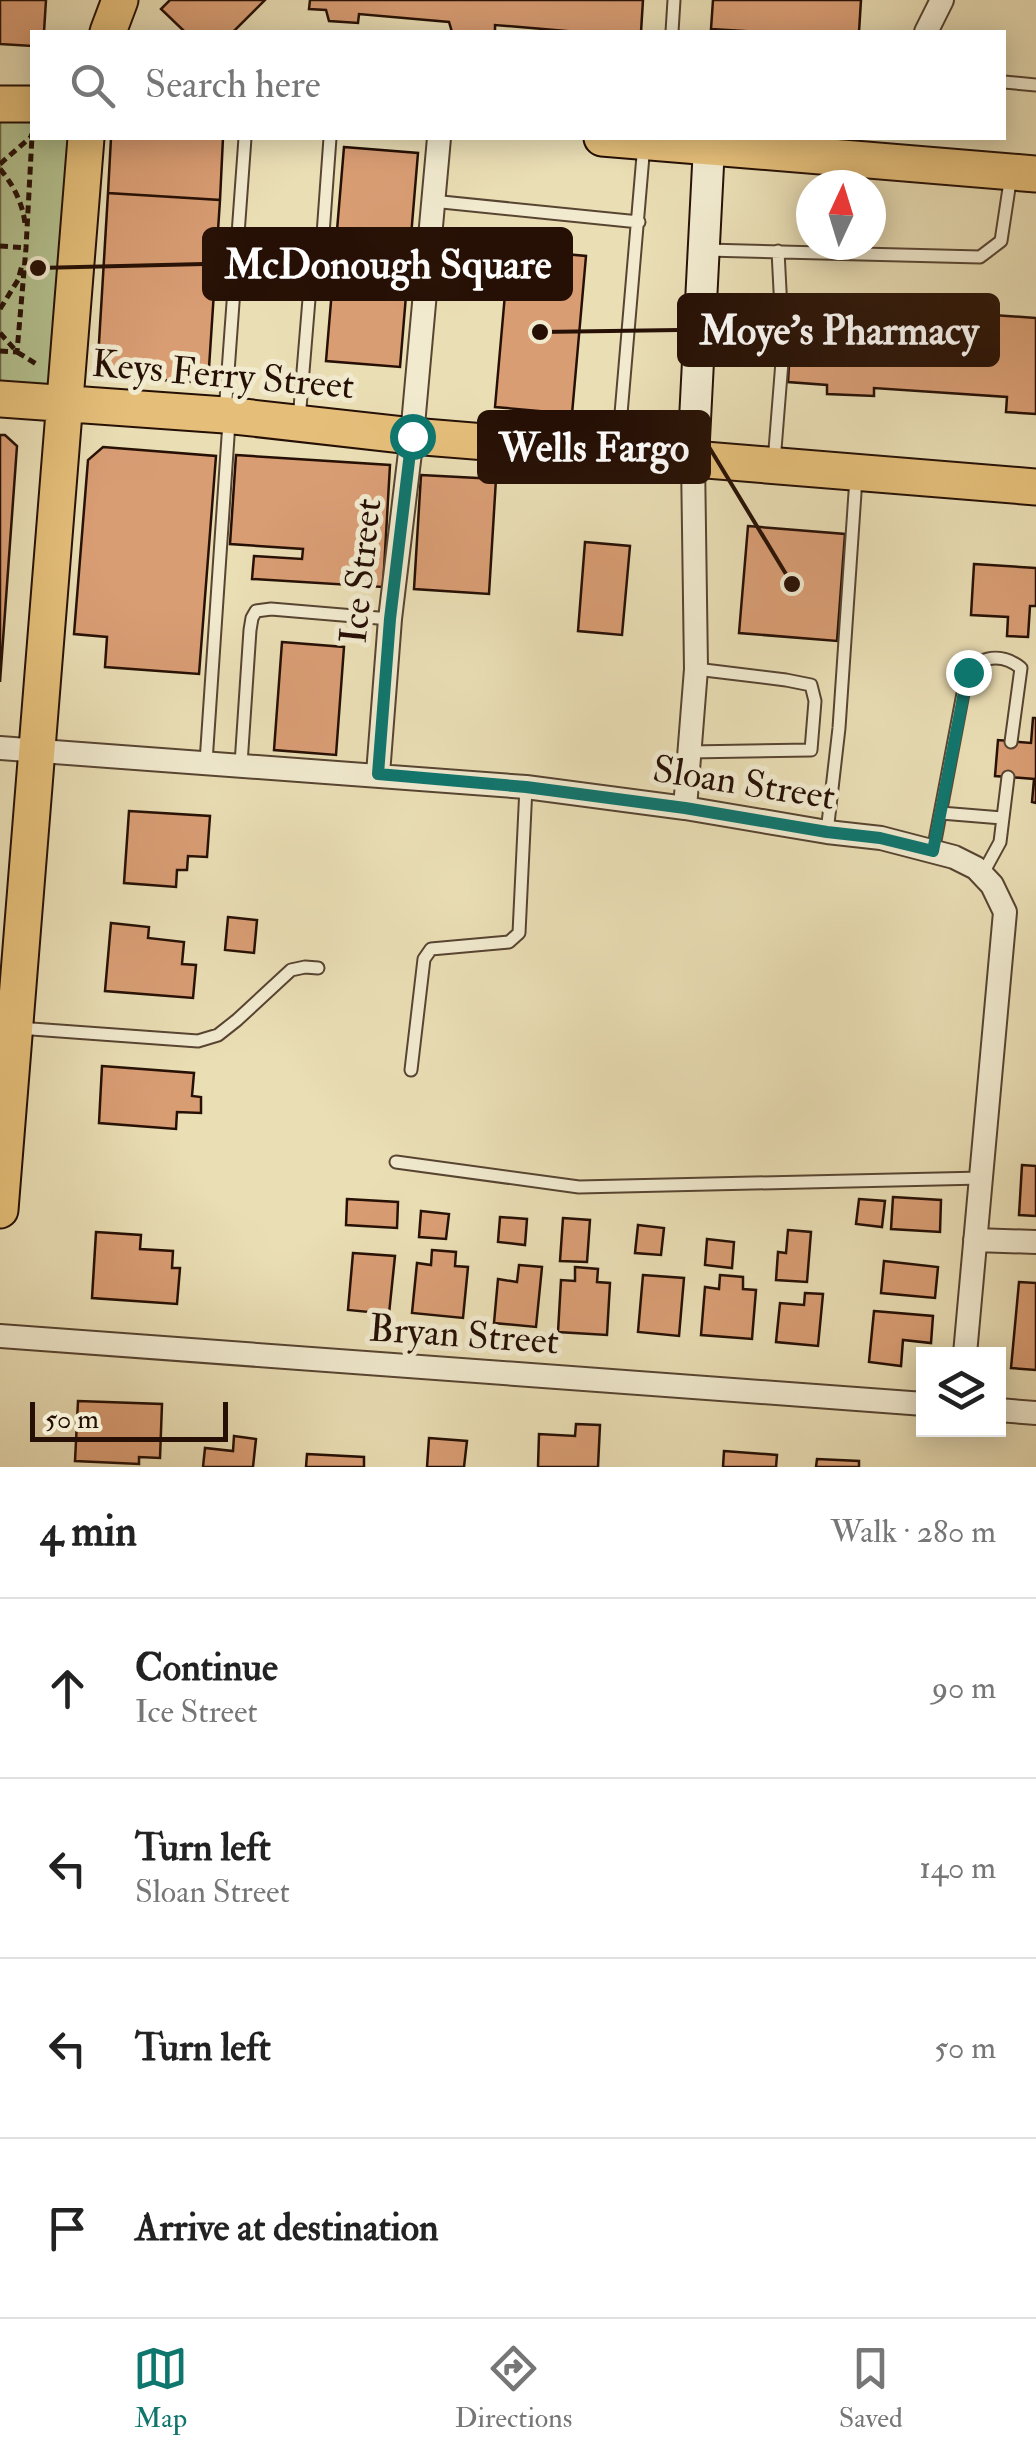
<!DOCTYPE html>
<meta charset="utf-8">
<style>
:root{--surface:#fff;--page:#f6f6f6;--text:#222;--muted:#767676;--line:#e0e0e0;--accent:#0f766e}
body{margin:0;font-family:"IM FELL Double Pica",serif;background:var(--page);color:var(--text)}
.controls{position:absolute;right:30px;bottom:30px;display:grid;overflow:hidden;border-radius:0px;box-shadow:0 5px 25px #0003}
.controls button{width:90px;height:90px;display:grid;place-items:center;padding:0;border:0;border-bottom:2px solid var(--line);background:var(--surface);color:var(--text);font:50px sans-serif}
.compass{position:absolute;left:796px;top:170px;width:90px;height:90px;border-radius:50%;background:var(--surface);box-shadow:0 5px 25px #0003;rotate:4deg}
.scale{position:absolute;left:30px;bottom:25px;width:198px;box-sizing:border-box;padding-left:10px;border:5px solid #261005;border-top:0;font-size:28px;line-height:35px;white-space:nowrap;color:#261005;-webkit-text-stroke:8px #f1eacf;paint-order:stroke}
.stop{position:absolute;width:30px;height:30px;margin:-22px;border:8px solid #0f766e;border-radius:50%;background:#fff}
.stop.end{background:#0f766e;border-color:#fff;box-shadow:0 2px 10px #0008}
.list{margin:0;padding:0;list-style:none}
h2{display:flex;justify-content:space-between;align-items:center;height:130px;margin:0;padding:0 40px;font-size:42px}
h2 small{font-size:32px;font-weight:400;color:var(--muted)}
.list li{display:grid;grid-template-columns:65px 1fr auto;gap:30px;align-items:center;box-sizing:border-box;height:180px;padding:0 40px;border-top:2px solid var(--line)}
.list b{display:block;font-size:38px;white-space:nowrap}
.list p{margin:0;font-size:32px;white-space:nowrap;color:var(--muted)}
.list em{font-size:32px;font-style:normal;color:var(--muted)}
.icon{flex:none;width:55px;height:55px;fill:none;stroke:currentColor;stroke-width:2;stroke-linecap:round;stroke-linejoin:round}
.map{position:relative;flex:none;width:1036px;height:1467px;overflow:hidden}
.search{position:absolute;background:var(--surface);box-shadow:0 5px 25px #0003;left:30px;right:30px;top:30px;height:110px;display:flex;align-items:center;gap:25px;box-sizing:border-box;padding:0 35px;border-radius:0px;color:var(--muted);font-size:38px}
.sheet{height:850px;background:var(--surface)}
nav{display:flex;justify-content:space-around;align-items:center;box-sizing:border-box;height:140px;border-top:2px solid var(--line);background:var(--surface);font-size:28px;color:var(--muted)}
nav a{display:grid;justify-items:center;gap:5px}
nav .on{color:var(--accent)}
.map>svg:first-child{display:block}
.green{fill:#b4c290;stroke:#6d694a;stroke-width:2.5}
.building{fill:#d99d74;stroke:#261005;stroke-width:2.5}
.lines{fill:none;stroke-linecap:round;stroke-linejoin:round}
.lane-casing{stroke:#574431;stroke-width:15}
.street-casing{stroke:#574431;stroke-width:26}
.secondary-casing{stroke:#261005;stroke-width:34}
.primary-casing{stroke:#261005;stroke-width:39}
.path{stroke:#261005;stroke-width:5;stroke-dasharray:8 5;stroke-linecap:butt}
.lane{stroke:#f1eacf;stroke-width:11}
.street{stroke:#f1eacf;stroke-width:22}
.secondary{stroke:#f1eacf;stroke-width:30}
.primary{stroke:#e5bf7a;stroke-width:35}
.route{stroke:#0f766e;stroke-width:12}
.labels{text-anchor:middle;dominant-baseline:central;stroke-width:10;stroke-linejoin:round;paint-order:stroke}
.street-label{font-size:38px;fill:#261005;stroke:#f1eacf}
.leader{fill:none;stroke:#261005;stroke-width:4}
.callout-dot{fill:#261005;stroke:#f1eacf;stroke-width:4}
.callout{fill:#261005;stroke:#261005;stroke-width:4}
.callout-label{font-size:40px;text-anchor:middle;font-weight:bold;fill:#fff}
</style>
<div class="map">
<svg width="1036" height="1467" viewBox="0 0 1036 1467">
<rect width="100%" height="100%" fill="#eadeb5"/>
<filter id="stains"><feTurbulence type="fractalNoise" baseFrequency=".002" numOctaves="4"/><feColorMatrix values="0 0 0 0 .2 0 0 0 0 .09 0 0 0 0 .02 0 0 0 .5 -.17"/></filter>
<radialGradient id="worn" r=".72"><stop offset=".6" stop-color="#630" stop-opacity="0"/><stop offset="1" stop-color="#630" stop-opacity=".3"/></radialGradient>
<path class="green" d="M 0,93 L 32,97 L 32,138 L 86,138 L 65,402 L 0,399 Z"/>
<path class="building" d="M 0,0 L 46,0 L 44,32 L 32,32 L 32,46 L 0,44 Z
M 170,0 L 265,0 L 233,32 L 185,32 L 161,9 Z
M 310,0 L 643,0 L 641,32 L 578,32 L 495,25 L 495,32 L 452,32 L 449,22 L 359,14 L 358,23 L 329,21 L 326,10 L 309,9 Z
M 713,0 L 861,0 L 859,32 L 760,32 L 711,29 Z
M 111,138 L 223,138 L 220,200 L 108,193 Z
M 344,147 L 418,153 L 400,367 L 326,361 Z
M 108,193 L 220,200 L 208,383 L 97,376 Z
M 509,249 L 586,256 L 572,414 L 495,407 Z
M 851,310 L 878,312 L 877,323 L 950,328 L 951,312 L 1036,318 L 1036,414 L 1006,412 L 1007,397 L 874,388 L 874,396 L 827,394 L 827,385 L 788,382 L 792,315 L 851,319 Z
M 0,435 L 5,435 L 17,446 L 0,682 Z
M 103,447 L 216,456 L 199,674 L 105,667 L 107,637 L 74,634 L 88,460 Z
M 236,455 L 390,465 L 383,587 L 252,579 L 254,556 L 302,559 L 303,549 L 230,544 Z
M 421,475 L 496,479 L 489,594 L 414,589 Z
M 748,526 L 845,534 L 837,641 L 739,633 Z
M 585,542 L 630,546 L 622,635 L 578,631 Z
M 974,564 L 1036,568 L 1036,606 L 1030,606 L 1028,637 L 1007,636 L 1008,617 L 971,615 Z
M 282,642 L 344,647 L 336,755 L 274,750 Z
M 1033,718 L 1036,718 L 1036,803 L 1032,802 L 1034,779 L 995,776 L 998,740 L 1031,743 Z
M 129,811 L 210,816 L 207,857 L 188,856 L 187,870 L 177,870 L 176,887 L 124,883 Z
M 228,917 L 257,920 L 254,953 L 225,950 Z
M 111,923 L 149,927 L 148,938 L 184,942 L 182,964 L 196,965 L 193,998 L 105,991 Z
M 102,1066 L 194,1073 L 192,1096 L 201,1097 L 201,1113 L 177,1112 L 176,1129 L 99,1123 Z
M 1022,1165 L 1036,1166 L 1036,1216 L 1019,1215 Z
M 893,1197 L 941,1200 L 940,1232 L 891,1229 Z
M 347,1199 L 398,1202 L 397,1228 L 346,1225 Z
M 859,1199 L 885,1201 L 882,1227 L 856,1224 Z
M 421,1211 L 449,1214 L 446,1239 L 419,1237 Z
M 500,1217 L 527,1219 L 525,1245 L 498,1242 Z
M 563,1218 L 590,1220 L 587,1262 L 560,1261 Z
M 638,1225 L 664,1228 L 661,1255 L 635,1253 Z
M 788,1230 L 811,1232 L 807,1282 L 776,1280 L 778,1252 L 786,1253 Z
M 96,1232 L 141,1235 L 140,1249 L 173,1251 L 172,1268 L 180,1268 L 177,1304 L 92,1298 Z
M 707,1239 L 734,1242 L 732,1268 L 705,1265 Z
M 432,1250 L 456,1252 L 455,1266 L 468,1267 L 463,1318 L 412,1313 L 417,1263 L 431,1265 Z
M 353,1253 L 395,1256 L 389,1314 L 348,1310 Z
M 884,1261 L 938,1267 L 935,1298 L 881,1293 Z
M 519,1265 L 542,1267 L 536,1327 L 494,1323 L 498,1279 L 517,1282 Z
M 575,1267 L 598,1269 L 597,1282 L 610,1283 L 607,1335 L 558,1332 L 561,1280 L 575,1281 Z
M 643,1275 L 684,1278 L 679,1336 L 638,1332 Z
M 720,1275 L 743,1277 L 743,1289 L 756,1290 L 752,1339 L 701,1335 L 705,1287 L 719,1289 Z
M 1019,1282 L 1036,1283 L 1036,1370 L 1011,1368 Z
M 805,1293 L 823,1294 L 818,1346 L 776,1342 L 780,1303 L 804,1305 Z
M 874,1311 L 933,1316 L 931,1343 L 903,1340 L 901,1366 L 869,1362 Z
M 78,1401 L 162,1404 L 160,1458 L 139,1457 L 139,1464 L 75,1461 Z
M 576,1424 L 600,1425 L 598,1467 L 538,1467 L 539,1434 L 575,1436 Z
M 234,1436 L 256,1439 L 253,1467 L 203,1467 L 205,1448 L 233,1451 Z
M 429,1438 L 467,1441 L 464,1467 L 427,1467 Z
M 724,1451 L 777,1455 L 776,1467 L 723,1467 Z
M 307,1454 L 364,1457 L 364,1467 L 306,1467 Z
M 817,1459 L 859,1461 L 859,1467 L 816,1467 Z"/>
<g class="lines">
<g class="lane-casing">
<path id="lane" d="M 672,32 L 674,0
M 1004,82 L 1036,85
M 432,201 L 639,222
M 707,250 L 980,257 L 1001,241 L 1011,175
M 225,413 L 245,138
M 299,420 L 310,287 L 322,248 L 330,138
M 618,449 L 644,144
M 774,462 L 783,349 L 778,251
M 689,752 L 811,750 L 815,701 L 811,685 L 786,680 L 696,669
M 206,762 L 229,422
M 241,764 L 250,630 L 252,618 L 256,611 L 271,609 L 390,619
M 941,813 L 1002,818
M 827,832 L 839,728 L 856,478
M 933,851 L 965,683 C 972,656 1000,651 1021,668 L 1011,742
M 982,875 L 1000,842 L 1008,777
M 18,1028 L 198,1041 L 218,1035 L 237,1020 L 291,970 L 305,967 L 318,968
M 411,1070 L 424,959 L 431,949 L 509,942 L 519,933 L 526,787
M 396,1162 L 579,1187 L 982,1178"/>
</g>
<g class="street-casing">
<path id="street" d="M 926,32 L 942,0
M 0,748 L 526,787 L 685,808 L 827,832 L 881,838 L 954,857 L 976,868 L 992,885 L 1005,912 L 965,1354
M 378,774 L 390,619 L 412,436 L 439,138
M 685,808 L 696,669 L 693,459
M 975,1240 L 1036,1242
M 0,1336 L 924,1404
M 998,1410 L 1036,1413"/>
</g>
<g class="secondary-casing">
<path id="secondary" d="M 693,459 L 709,146"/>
</g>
<g class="primary-casing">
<path id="primary" d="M 108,32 L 120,0
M 0,104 L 32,104
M 602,138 L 1036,174
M 0,399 L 225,415 L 412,436 L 1036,487
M 0,1210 L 86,138"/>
</g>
<path class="path" d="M 0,164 L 32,136
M 0,169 C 13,184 23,204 25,224
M 0,246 L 26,248
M 0,309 L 18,280 L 22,265
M 0,333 L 17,352 L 38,365
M 0,351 L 17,352 L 26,248 L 32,136 L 29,136"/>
<use href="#lane" class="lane"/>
<use href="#street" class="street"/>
<use href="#secondary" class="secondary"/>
<use href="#primary" class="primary"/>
</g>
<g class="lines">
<path class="route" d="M 412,436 L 390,619 L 378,774 L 526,787 L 685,808 L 827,832 L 880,838 L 933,851 L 968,672"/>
</g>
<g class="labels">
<g class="street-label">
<text transform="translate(223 375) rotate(5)">Keys Ferry Street</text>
<text transform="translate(361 571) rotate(-84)">Ice Street</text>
<text transform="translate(744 783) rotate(9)">Sloan Street</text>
<text transform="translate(464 1335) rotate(4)">Bryan Street</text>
</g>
</g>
<path class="leader" d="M38 268L204 264M540 332L679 330M792 584L709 447"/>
<g class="callout-dot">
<circle cx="38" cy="268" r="10"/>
<circle cx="540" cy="332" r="10"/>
<circle cx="792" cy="584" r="10"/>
</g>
<g class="callout">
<rect x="204" y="229" width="367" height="70" rx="10"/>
<rect x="679" y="295" width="319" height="70" rx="10"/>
<rect x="479" y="412" width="230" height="70" rx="10"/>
</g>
<g class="callout-label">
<text x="388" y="278">McDonough Square</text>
<text x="839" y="344">Moye's Pharmacy</text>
<text x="594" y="461">Wells Fargo</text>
</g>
<rect width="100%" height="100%" filter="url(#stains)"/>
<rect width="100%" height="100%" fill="url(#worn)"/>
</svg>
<div class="controls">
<button><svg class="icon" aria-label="layers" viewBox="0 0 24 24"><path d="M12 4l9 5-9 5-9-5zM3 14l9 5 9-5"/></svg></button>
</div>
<svg class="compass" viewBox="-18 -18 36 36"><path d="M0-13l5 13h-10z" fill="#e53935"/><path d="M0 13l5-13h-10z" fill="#767676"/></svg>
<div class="scale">50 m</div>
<div class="stop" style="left:412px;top:436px"></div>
<div class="stop end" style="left:968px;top:672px"></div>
<div class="search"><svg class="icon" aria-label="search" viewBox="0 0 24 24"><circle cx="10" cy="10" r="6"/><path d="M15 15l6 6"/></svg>Search here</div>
</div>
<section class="sheet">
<h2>4 min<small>Walk · 280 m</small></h2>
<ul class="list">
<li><svg class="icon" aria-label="ahead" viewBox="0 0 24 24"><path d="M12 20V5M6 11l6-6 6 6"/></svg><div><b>Continue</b><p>Ice Street</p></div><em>90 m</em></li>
<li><svg class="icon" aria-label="left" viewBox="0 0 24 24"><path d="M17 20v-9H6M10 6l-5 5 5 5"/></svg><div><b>Turn left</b><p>Sloan Street</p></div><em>140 m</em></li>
<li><svg class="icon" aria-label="left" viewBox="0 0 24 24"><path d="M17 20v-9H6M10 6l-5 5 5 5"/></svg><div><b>Turn left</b></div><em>50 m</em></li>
<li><svg class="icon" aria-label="arrive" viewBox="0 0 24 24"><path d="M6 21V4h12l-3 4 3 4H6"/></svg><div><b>Arrive at destination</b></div></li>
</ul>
</section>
<nav>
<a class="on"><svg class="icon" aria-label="map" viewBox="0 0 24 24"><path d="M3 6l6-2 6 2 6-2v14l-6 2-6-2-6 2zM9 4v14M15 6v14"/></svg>Map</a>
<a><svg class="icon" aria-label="directions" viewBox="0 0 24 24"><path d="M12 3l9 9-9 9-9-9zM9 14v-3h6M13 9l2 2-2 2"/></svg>Directions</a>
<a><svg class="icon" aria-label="saved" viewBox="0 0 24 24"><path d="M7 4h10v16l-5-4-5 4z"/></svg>Saved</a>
</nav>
